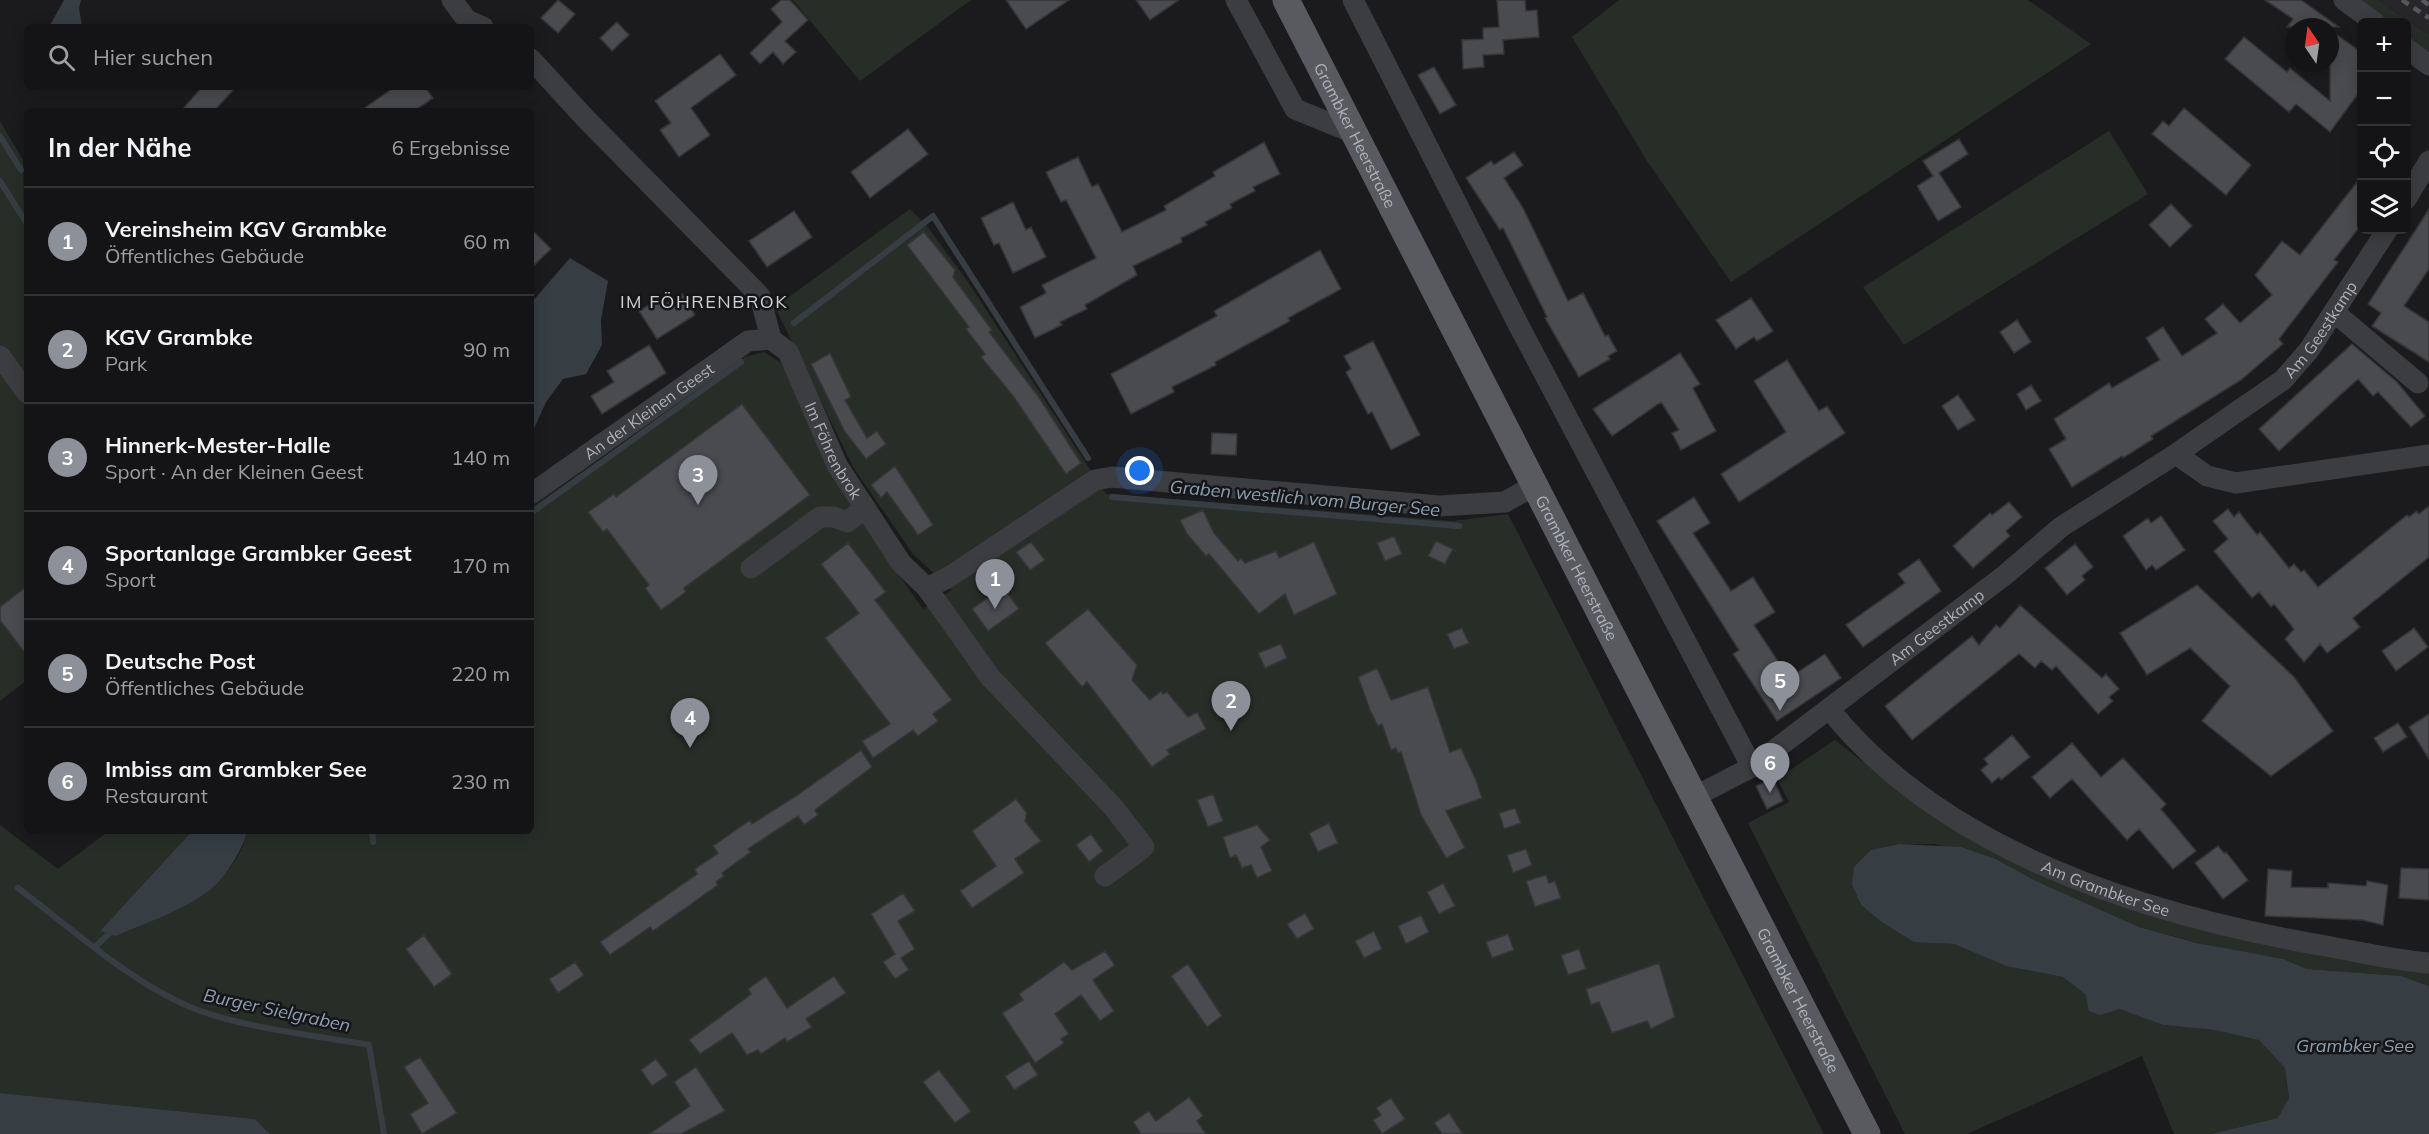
<!DOCTYPE html>
<html lang="de">
<meta charset="utf-8">
<style>
:root{--surface:#141416;--page:#212123;--text:#f1f3f6;--muted:#9d9ea1;--line:#333335;--accent:#8c9099}
body{margin:0;font-family:Mulish,sans-serif;background:var(--page);color:var(--text)}
.controls{position:absolute;right:18px;top:18px;display:grid;overflow:hidden;border-radius:9px;box-shadow:0 3px 15px #0003}
.controls button{width:54px;height:54px;display:grid;place-items:center;padding:0;border:0;border-bottom:2px solid var(--line);background:var(--surface);color:var(--text);font:30px sans-serif}
.compass{position:absolute;left:2285px;top:18px;width:54px;height:54px;border-radius:50%;background:var(--surface);box-shadow:0 3px 15px #0003;rotate:347deg}
.you{position:absolute;left:1140px;top:471px;width:21px;height:21px;margin:-15px;border:4px solid #fff;border-radius:50%;background:#1a73e8;box-shadow:0 0 0 9px #1a73e833}
.badge{display:grid;place-items:center;width:39px;height:39px;border-radius:50%;background:var(--accent);color:#fff;font-size:20px;font-weight:700}
.pin{position:absolute;translate:-50% -50px;filter:drop-shadow(0 2px 3px #0008)}
.pin::after{content:'';position:absolute;top:32px;width:21px;height:18px;background:inherit;clip-path:polygon(0 0,100% 0,50% 100%)}
.list{margin:0;padding:0;list-style:none}
h2{display:flex;justify-content:space-between;align-items:center;height:78px;margin:0;padding:0 24px;font-size:26px}
h2 small{font-size:20px;font-weight:400;color:var(--muted)}
.list li{display:grid;grid-template-columns:39px 1fr auto;gap:18px;align-items:center;box-sizing:border-box;height:108px;padding:0 24px;border-top:2px solid var(--line)}
.list b{display:block;font-size:22px;white-space:nowrap}
.list p{margin:0;font-size:20px;white-space:nowrap;color:var(--muted)}
.list em{font-size:20px;font-style:normal;color:var(--muted)}
.icon{flex:none;width:33px;height:33px;fill:none;stroke:currentColor;stroke-width:2;stroke-linecap:round;stroke-linejoin:round}
.map{position:relative;flex:none;width:2429px;height:1134px;overflow:hidden}
.search{position:absolute;background:var(--surface);box-shadow:0 3px 15px #0003;left:24px;top:24px;width:510px;height:66px;display:flex;align-items:center;gap:15px;box-sizing:border-box;padding:0 21px;border-radius:9px;color:var(--muted);font-size:22px}
.panel{position:absolute;background:var(--surface);box-shadow:0 3px 15px #0003;left:24px;top:108px;width:510px;height:726px;border-radius:9px}
.map>svg:first-child{display:block}
.built{fill:#272729}
.green{fill:#272e28}
.water{fill:#363e44}
.lines{fill:none;stroke-linecap:round;stroke-linejoin:round}
.stream{stroke:#363e44;stroke-width:6}
.building{fill:#4a4b4f;stroke:#353538;stroke-width:1.5}
.minor{stroke:#3c3d41;stroke-width:21}
.major{stroke:#585a60;stroke-width:27}
.rail{stroke:#55575c;stroke-width:4.5;stroke-dasharray:8 6;stroke-linecap:butt}
.labels{text-anchor:middle;dominant-baseline:central;stroke-width:5;stroke-linejoin:round;paint-order:stroke}
.street-label{font-size:16px;fill:#afb3bb;stroke:#161618}
.neighbourhood-label{font-size:18px;letter-spacing:1.5px;fill:#cfd1d7;stroke:#161618}
.water-label{font-size:18px;font-style:italic;fill:#8aa0b1;stroke:#161618}
</style>
<div class="map">
<svg width="2429" height="1134" viewBox="0 0 2429 1134">
<rect width="100%" height="100%" fill="#1b1b1d"/>
<path class="built" d="M 2378,0 L 2429,0 L 2429,35 L 2406,19 Z"/>
<path class="green" d="M 793,0 L 971,0 L 860,81 Z
M 1619,0 L 2028,0 L 2091,44 L 1731,282 L 1647,161 L 1572,37 Z
M 2358,0 L 2378,0 L 2429,35 L 2429,52 L 2407,37 L 2406,22 L 2388,22 Z
M 0,121 L 23,160 L 24,211 L 27,215 L 27,680 L 0,701 Z
M 2109,131 L 2148,194 L 1904,345 L 1863,287 Z
M 910,209 L 927,226 L 968,282 L 1106,494 L 1453,521 L 1508,514 L 1824,1134 L 270,1134 L 255,1119 L 0,1093 L 0,825 L 58,869 L 109,831 L 192,831 L 100,931 L 116,936 C 164,916 237,889 247,831 L 531,831 L 531,508 L 745,357 L 764,352 L 781,363 L 831,471 L 870,535 L 923,609 L 952,590 L 913,554 L 853,467 L 775,307 Z
M 1835,740 L 1912,800 L 2040,872 L 2429,973 L 2429,986 L 2401,976 L 2307,969 L 2283,959 L 2221,949 L 2139,927 L 2034,880 L 1996,859 L 1935,844 L 1899,844 L 1871,850 L 1852,885 L 1861,905 L 1883,923 L 1914,941 L 1954,944 L 2006,966 L 2063,977 L 2086,995 L 2163,1025 L 2215,1030 L 2259,1039 L 2285,1068 L 2289,1098 L 2279,1118 L 2211,1134 L 2174,1134 L 2142,1056 L 1967,1134 L 1905,1134 L 1748,823 L 1789,802 L 1777,779 Z"/>
<path class="water" d="M 64,0 L 81,0 L 79,8 L 82,27 L 49,27 Z
M 570,258 L 608,281 L 601,320 L 602,345 L 586,374 L 563,379 L 546,402 L 532,433 L 531,303 Z
M 192,831 L 247,831 C 244,848 225,878 211,889 C 190,907 142,925 116,936 L 100,931 Z
M 1899,844 L 1961,847 L 1996,859 L 2034,880 L 2139,927 L 2197,943 L 2283,959 L 2307,969 L 2401,976 L 2429,986 L 2429,1134 L 2211,1134 L 2278,1118 L 2289,1098 L 2285,1068 L 2259,1040 L 2215,1030 L 2163,1025 L 2120,1009 L 2100,1015 L 2089,1011 L 2086,995 L 2063,977 L 2006,966 L 1954,944 L 1914,942 L 1883,923 L 1861,905 L 1852,885 L 1854,867 L 1871,850 Z
M 0,1093 L 255,1119 L 270,1134 L 0,1134 Z"/>
<g class="lines">
<path class="stream" d="M 0,136 L 21,170
M 0,181 L 27,224
M 794,323 L 933,216 L 1088,458
M 1112,497 L 1459,526
M 531,513 L 741,362
M 372,831 L 373,842
M 18,888 C 71,928 129,981 190,1007 C 241,1028 314,1035 369,1045 L 384,1134
M 96,946 L 114,929"/>
</g>
<path class="building" d="M 558,0 L 575,14 L 558,33 L 541,18 Z
M 781,0 L 790,0 L 808,20 L 785,41 L 796,52 L 783,64 L 773,52 L 760,64 L 750,53 L 782,22 L 771,9 Z
M 1006,0 L 1069,0 L 1026,29 Z
M 1136,0 L 1179,0 L 1150,20 Z
M 1497,0 L 1525,0 L 1526,11 L 1537,10 L 1539,37 L 1503,40 L 1504,54 L 1483,55 L 1484,67 L 1463,69 L 1462,40 L 1483,39 L 1483,28 L 1499,27 Z
M 2265,0 L 2301,0 L 2339,27 L 2287,27 L 2293,19 Z
M 617,22 L 629,35 L 612,51 L 600,38 Z
M 2330,30 L 2361,52 L 2361,90 L 2330,132 L 2296,104 L 2289,112 L 2225,59 L 2244,37 L 2287,72 L 2290,68 L 2330,101 Z
M 720,54 L 736,75 L 691,108 L 710,135 L 679,157 L 660,130 L 671,123 L 655,101 Z
M 1434,67 L 1456,105 L 1440,114 L 1418,75 Z
M 202,87 L 236,87 L 214,111 L 181,111 Z
M 395,87 L 425,87 L 433,98 L 414,111 L 360,111 Z
M 2184,108 L 2251,165 L 2226,195 L 2152,134 L 2163,121 L 2169,126 Z
M 908,129 L 928,154 L 870,198 L 851,172 Z
M 1959,139 L 1968,154 L 1939,173 L 1961,207 L 1938,221 L 1917,186 L 1933,176 L 1923,161 Z
M 1264,142 L 1280,174 L 1253,187 L 1255,191 L 1230,204 L 1232,208 L 1205,222 L 1207,225 L 1181,238 L 1182,242 L 1133,266 L 1137,275 L 1085,305 L 1087,309 L 1060,322 L 1062,325 L 1035,338 L 1020,307 L 1046,293 L 1042,285 L 1096,258 L 1066,200 L 1061,202 L 1046,172 L 1078,157 L 1092,187 L 1098,184 L 1122,232 L 1166,210 L 1164,206 L 1215,176 L 1213,172 Z
M 1514,152 L 1523,165 L 1504,178 L 1523,208 L 1568,301 L 1583,293 L 1605,336 L 1608,335 L 1617,351 L 1608,356 L 1610,359 L 1579,377 L 1545,318 L 1547,317 L 1503,228 L 1500,230 L 1466,178 L 1491,161 L 1494,165 Z
M 2361,177 L 2361,225 L 2334,260 L 2338,262 L 2279,339 L 2283,344 L 2241,380 L 2151,436 L 2153,439 L 2123,458 L 2122,456 L 2072,487 L 2049,449 L 2066,439 L 2054,419 L 2109,383 L 2112,388 L 2160,360 L 2146,338 L 2163,327 L 2182,356 L 2217,333 L 2205,319 L 2223,304 L 2240,323 L 2272,295 L 2255,275 L 2282,241 L 2300,255 Z
M 1013,202 L 1026,230 L 1031,227 L 1046,257 L 1013,273 L 999,243 L 994,245 L 981,218 Z
M 2171,204 L 2192,226 L 2170,247 L 2149,225 Z
M 2429,209 L 2429,269 L 2404,306 L 2429,322 L 2429,362 L 2372,326 L 2381,313 L 2368,304 Z
M 794,211 L 812,237 L 767,267 L 749,241 Z
M 531,229 L 551,249 L 531,268 Z
M 924,232 L 955,270 L 953,277 L 992,330 L 989,332 L 1038,396 L 1081,463 L 1066,474 L 1013,396 L 981,357 L 985,354 L 966,329 L 969,327 L 907,245 Z
M 1320,250 L 1341,289 L 1288,318 L 1290,321 L 1215,362 L 1216,365 L 1172,387 L 1174,392 L 1131,414 L 1111,374 L 1217,316 L 1214,311 Z
M 682,294 L 695,315 L 657,339 L 639,311 L 657,300 L 662,307 Z
M 1751,298 L 1773,331 L 1757,341 L 1754,337 L 1736,349 L 1716,320 Z
M 2017,320 L 2031,342 L 2014,353 L 2000,332 Z
M 1373,341 L 1420,435 L 1391,450 L 1372,412 L 1368,414 L 1346,372 L 1351,369 L 1344,356 Z
M 2352,344 L 2397,382 L 2425,416 L 2411,427 L 2378,392 L 2373,396 L 2358,379 L 2279,451 L 2259,429 Z
M 649,345 L 666,373 L 602,414 L 591,396 L 614,382 L 607,371 Z
M 830,353 L 851,397 L 845,400 L 867,438 L 877,431 L 886,444 L 866,459 L 845,432 L 811,364 Z
M 1680,353 L 1700,384 L 1693,388 L 1716,431 L 1681,450 L 1672,433 L 1679,430 L 1661,402 L 1612,436 L 1593,409 Z
M 1787,360 L 1819,411 L 1827,406 L 1845,433 L 1739,502 L 1721,474 L 1786,432 L 1754,381 Z
M 2031,385 L 2041,401 L 2026,410 L 2017,394 Z
M 1958,395 L 1975,420 L 1958,430 L 1942,406 Z
M 742,404 L 810,495 L 684,588 L 686,592 L 661,610 L 645,588 L 649,585 L 607,529 L 603,532 L 588,512 L 614,494 L 616,497 Z
M 1212,433 L 1237,434 L 1236,455 L 1211,454 Z
M 895,466 L 933,525 L 918,535 L 887,492 L 881,498 L 871,485 Z
M 1694,497 L 1710,523 L 1693,533 L 1731,591 L 1753,577 L 1775,612 L 1754,625 L 1789,678 L 1825,654 L 1841,678 L 1777,721 L 1733,654 L 1739,650 L 1657,521 Z
M 2009,502 L 2022,517 L 2006,531 L 2010,536 L 1973,568 L 1953,546 L 1990,513 L 1992,515 Z
M 2429,506 L 2429,557 L 2353,618 L 2360,627 L 2327,653 L 2320,644 L 2304,662 L 2285,639 L 2294,629 L 2274,604 L 2271,607 L 2259,592 L 2252,598 L 2214,551 L 2228,539 L 2213,521 L 2228,509 L 2234,517 L 2239,512 L 2257,535 L 2260,532 L 2289,568 L 2294,564 L 2301,572 L 2304,570 L 2318,587 L 2407,515 L 2409,517 L 2417,511 L 2419,514 Z
M 1203,510 L 1214,533 L 1238,561 L 1241,558 L 1245,563 L 1276,551 L 1279,558 L 1314,542 L 1337,594 L 1294,615 L 1285,594 L 1259,614 L 1215,561 L 1209,554 L 1206,556 L 1187,534 L 1180,520 Z
M 2161,516 L 2185,550 L 2156,570 L 2152,565 L 2146,570 L 2123,536 L 2148,518 L 2151,523 Z
M 1394,536 L 1402,554 L 1385,561 L 1377,543 Z
M 1436,541 L 1453,549 L 1445,564 L 1428,556 Z
M 1031,542 L 1045,560 L 1030,570 L 1016,552 Z
M 848,543 L 886,592 L 875,600 L 952,700 L 933,714 L 938,721 L 918,736 L 913,730 L 873,758 L 862,741 L 890,724 L 825,638 L 859,613 L 821,564 Z
M 2075,544 L 2093,567 L 2082,576 L 2085,580 L 2067,595 L 2045,568 Z
M 1919,559 L 1941,591 L 1863,647 L 1846,625 L 1905,583 L 1898,574 Z
M 2197,585 L 2294,677 L 2333,731 L 2271,776 L 2202,721 L 2230,686 L 2190,648 L 2147,675 L 2120,633 Z
M 27,586 L 27,656 L 0,620 L 0,607 Z
M 1003,587 L 1019,609 L 988,631 L 972,609 Z
M 2020,605 L 2102,678 L 2106,674 L 2119,689 L 2109,697 L 2113,701 L 2098,714 L 2056,666 L 2052,670 L 2041,661 L 2035,668 L 2019,654 L 1912,740 L 1885,706 L 1972,636 L 1979,645 L 1996,625 L 2000,628 Z
M 1088,609 L 1137,665 L 1132,680 L 1150,700 L 1161,691 L 1163,694 L 1167,692 L 1188,717 L 1197,712 L 1206,729 L 1167,750 L 1170,754 L 1152,767 L 1087,682 L 1082,687 L 1045,643 Z
M 1462,628 L 1469,643 L 1454,649 L 1447,634 Z
M 2414,628 L 2428,647 L 2396,671 L 2382,651 Z
M 1281,644 L 1287,658 L 1265,668 L 1258,653 Z
M 1377,668 L 1391,700 L 1428,687 L 1450,752 L 1461,748 L 1476,780 L 1482,798 L 1446,811 L 1465,848 L 1446,858 L 1421,815 L 1401,752 L 1398,753 L 1396,748 L 1391,750 L 1382,724 L 1378,726 L 1370,710 L 1358,677 Z
M 2429,714 L 2429,759 L 2409,727 Z
M 2398,723 L 2407,737 L 2383,752 L 2374,738 Z
M 2012,735 L 2030,757 L 2001,780 L 1999,777 L 1992,783 L 1981,770 L 1988,764 L 1984,759 Z
M 2072,743 L 2101,777 L 2123,758 L 2166,804 L 2161,809 L 2196,851 L 2173,869 L 2139,829 L 2127,840 L 2072,779 L 2050,798 L 2032,777 Z
M 861,750 L 872,767 L 815,810 L 818,815 L 804,825 L 798,816 L 748,849 L 751,852 L 722,873 L 724,876 L 716,882 L 718,885 L 653,931 L 650,927 L 610,955 L 600,942 L 697,874 L 695,869 L 718,853 L 713,846 L 750,820 L 752,824 L 796,796 Z
M 1773,778 L 1783,801 L 1767,809 L 1756,786 Z
M 1213,794 L 1223,821 L 1208,827 L 1197,800 Z
M 1016,799 L 1027,813 L 1025,821 L 1041,841 L 1015,859 L 1024,873 L 972,908 L 960,891 L 996,866 L 972,831 Z
M 1515,808 L 1521,823 L 1504,829 L 1499,813 Z
M 1329,823 L 1338,843 L 1318,852 L 1309,833 Z
M 1257,825 L 1270,840 L 1261,847 L 1272,871 L 1257,878 L 1251,865 L 1242,868 L 1236,855 L 1230,858 L 1223,837 Z
M 1091,834 L 1103,851 L 1089,862 L 1076,845 Z
M 2218,846 L 2224,853 L 2226,852 L 2248,880 L 2223,899 L 2195,863 Z
M 1526,849 L 1532,865 L 1513,873 L 1507,855 Z
M 2401,868 L 2429,869 L 2429,900 L 2399,898 Z
M 2268,869 L 2292,871 L 2291,887 L 2328,888 L 2328,883 L 2366,886 L 2367,881 L 2388,885 L 2383,925 L 2362,920 L 2265,916 Z
M 1546,875 L 1549,883 L 1555,881 L 1561,898 L 1535,907 L 1526,881 Z
M 1443,883 L 1455,906 L 1439,914 L 1427,892 Z
M 903,893 L 915,911 L 898,921 L 915,949 L 901,958 L 909,970 L 895,979 L 883,962 L 895,954 L 871,914 Z
M 1305,913 L 1314,929 L 1297,939 L 1287,924 Z
M 1421,915 L 1429,932 L 1406,944 L 1398,926 Z
M 1374,931 L 1382,949 L 1364,958 L 1355,941 Z
M 1508,934 L 1514,950 L 1492,958 L 1486,942 Z
M 424,935 L 452,974 L 434,987 L 406,949 Z
M 1579,949 L 1586,969 L 1568,975 L 1561,955 Z
M 1105,951 L 1115,965 L 1093,980 L 1114,1011 L 1100,1021 L 1081,995 L 1055,1014 L 1069,1034 L 1061,1039 L 1064,1043 L 1035,1063 L 1002,1013 L 1023,1000 L 1019,994 L 1064,962 L 1072,970 Z
M 575,962 L 584,975 L 558,993 L 549,979 Z
M 1659,963 L 1675,1017 L 1651,1029 L 1647,1021 L 1612,1033 L 1599,1002 L 1591,1005 L 1586,989 Z
M 1188,964 L 1222,1016 L 1207,1027 L 1171,976 Z
M 766,976 L 787,1008 L 834,976 L 846,993 L 806,1019 L 812,1027 L 787,1042 L 785,1038 L 761,1054 L 758,1050 L 747,1055 L 732,1033 L 700,1054 L 689,1040 L 751,994 L 748,989 Z
M 420,1057 L 457,1113 L 422,1134 L 410,1114 L 428,1103 L 404,1067 Z
M 656,1059 L 668,1075 L 652,1086 L 641,1070 Z
M 1029,1061 L 1038,1075 L 1014,1090 L 1005,1076 Z
M 696,1067 L 725,1111 L 681,1134 L 649,1134 L 690,1106 L 674,1082 Z
M 939,1070 L 971,1111 L 955,1123 L 923,1082 Z
M 1189,1097 L 1203,1116 L 1197,1121 L 1206,1134 L 1138,1134 L 1140,1132 L 1133,1122 L 1149,1111 L 1156,1121 Z
M 1391,1098 L 1405,1119 L 1382,1134 L 1373,1120 L 1381,1115 L 1376,1108 Z
M 1449,1113 L 1463,1134 L 1442,1134 L 1434,1123 Z"/>
<g class="lines">
<g class="minor">
<path d="M 452,0 L 467,20 L 483,27"/>
<path d="M 1236,0 L 1295,109 L 1354,133"/>
<path d="M 1353,0 L 1518,324 L 1752,767"/>
<path d="M 2344,0 L 2374,22"/>
<path d="M 2406,48 L 2429,65"/>
<path id="s1" d="M 531,59 L 585,118 L 760,296 L 771,339 L 788,352 L 837,465 L 901,563 L 927,588 L 990,677 L 1114,808 L 1144,847 L 1105,876"/>
<path d="M 2406,199 L 2429,161"/>
<path d="M 2334,312 L 2418,383"/>
<path d="M 0,356 L 27,393"/>
<path d="M 2176,454 L 2207,476 L 2236,483 L 2429,455"/>
<path id="s2" d="M 531,494 L 748,341 L 771,339"/>
<path d="M 751,568 L 820,517 L 834,517 L 847,522 L 865,508"/>
<path d="M 927,588 L 949,577 L 1095,480 L 1112,477 L 1439,506 L 1505,502 L 1535,485"/>
<path id="s3" d="M 1830,710 C 1946,854 2150,916 2326,946 C 2360,952 2394,960 2429,963"/>
<path id="s4" d="M 1694,797 L 1752,767 L 2005,575 L 2061,527 L 2176,454 L 2283,380 L 2309,350 L 2387,230"/>
</g>
<path class="major" id="s5" d="M 1286,0 L 1867,1134"/>
<path class="rail" d="M 2402,0 L 2429,18
M 2422,0 L 2429,5"/>
</g>
<g class="labels">
<g class="street-label">
<text stroke="none"><textPath href="#s5" startOffset="152">Grambker Heerstraße</textPath></text>
<text stroke="none"><textPath href="#s4" startOffset="786">Am Geestkamp</textPath></text>
<text stroke="none"><textPath href="#s2" startOffset="144">An der Kleinen Geest</textPath></text>
<text stroke="none"><textPath href="#s1" startOffset="504">Im Föhrenbrok</textPath></text>
<text stroke="none"><textPath href="#s5" startOffset="638">Grambker Heerstraße</textPath></text>
<text stroke="none"><textPath href="#s4" startOffset="297">Am Geestkamp</textPath></text>
<text stroke="none"><textPath href="#s3" startOffset="333">Am Grambker See</textPath></text>
<text stroke="none"><textPath href="#s5" startOffset="1124">Grambker Heerstraße</textPath></text>
</g>
<g class="neighbourhood-label">
<text x="704" y="301">IM FÖHRENBROK</text>
</g>
<g class="water-label">
<text transform="translate(1305 498) rotate(5)">Graben westlich vom Burger See</text>
<text transform="translate(277 1010) rotate(12)">Burger Sielgraben</text>
<text x="2355" y="1045">Grambker See</text>
</g>
</g>
</svg>
<div class="controls">
<button>+</button>
<button>−</button>
<button><svg class="icon" aria-label="locate" viewBox="0 0 24 24"><circle cx="12" cy="12" r="6"/><path d="M12 2v4M12 18v4M2 12h4M18 12h4"/></svg></button>
<button><svg class="icon" aria-label="layers" viewBox="0 0 24 24"><path d="M12 4l9 5-9 5-9-5zM3 14l9 5 9-5"/></svg></button>
</div>
<svg class="compass" viewBox="-18 -18 36 36"><path d="M0-13l5 13h-10z" fill="#e53935"/><path d="M0 13l5-13h-10z" fill="#9d9ea1"/></svg>
<div class="you"></div>
<div class="pin badge" style="left:995px;top:609px">1</div>
<div class="pin badge" style="left:1231px;top:731px">2</div>
<div class="pin badge" style="left:698px;top:505px">3</div>
<div class="pin badge" style="left:690px;top:748px">4</div>
<div class="pin badge" style="left:1780px;top:711px">5</div>
<div class="pin badge" style="left:1770px;top:793px">6</div>
<div class="search"><svg class="icon" aria-label="search" viewBox="0 0 24 24"><circle cx="10" cy="10" r="6"/><path d="M15 15l6 6"/></svg>Hier suchen</div>
<section class="panel">
<h2>In der Nähe<small>6 Ergebnisse</small></h2>
<ul class="list">
<li><span class="badge">1</span><div><b>Vereinsheim KGV Grambke</b><p>Öffentliches Gebäude</p></div><em>60 m</em></li>
<li><span class="badge">2</span><div><b>KGV Grambke</b><p>Park</p></div><em>90 m</em></li>
<li><span class="badge">3</span><div><b>Hinnerk-Mester-Halle</b><p>Sport · An der Kleinen Geest</p></div><em>140 m</em></li>
<li><span class="badge">4</span><div><b>Sportanlage Grambker Geest</b><p>Sport</p></div><em>170 m</em></li>
<li><span class="badge">5</span><div><b>Deutsche Post</b><p>Öffentliches Gebäude</p></div><em>220 m</em></li>
<li><span class="badge">6</span><div><b>Imbiss am Grambker See</b><p>Restaurant</p></div><em>230 m</em></li>
</ul>
</section>
</div>
